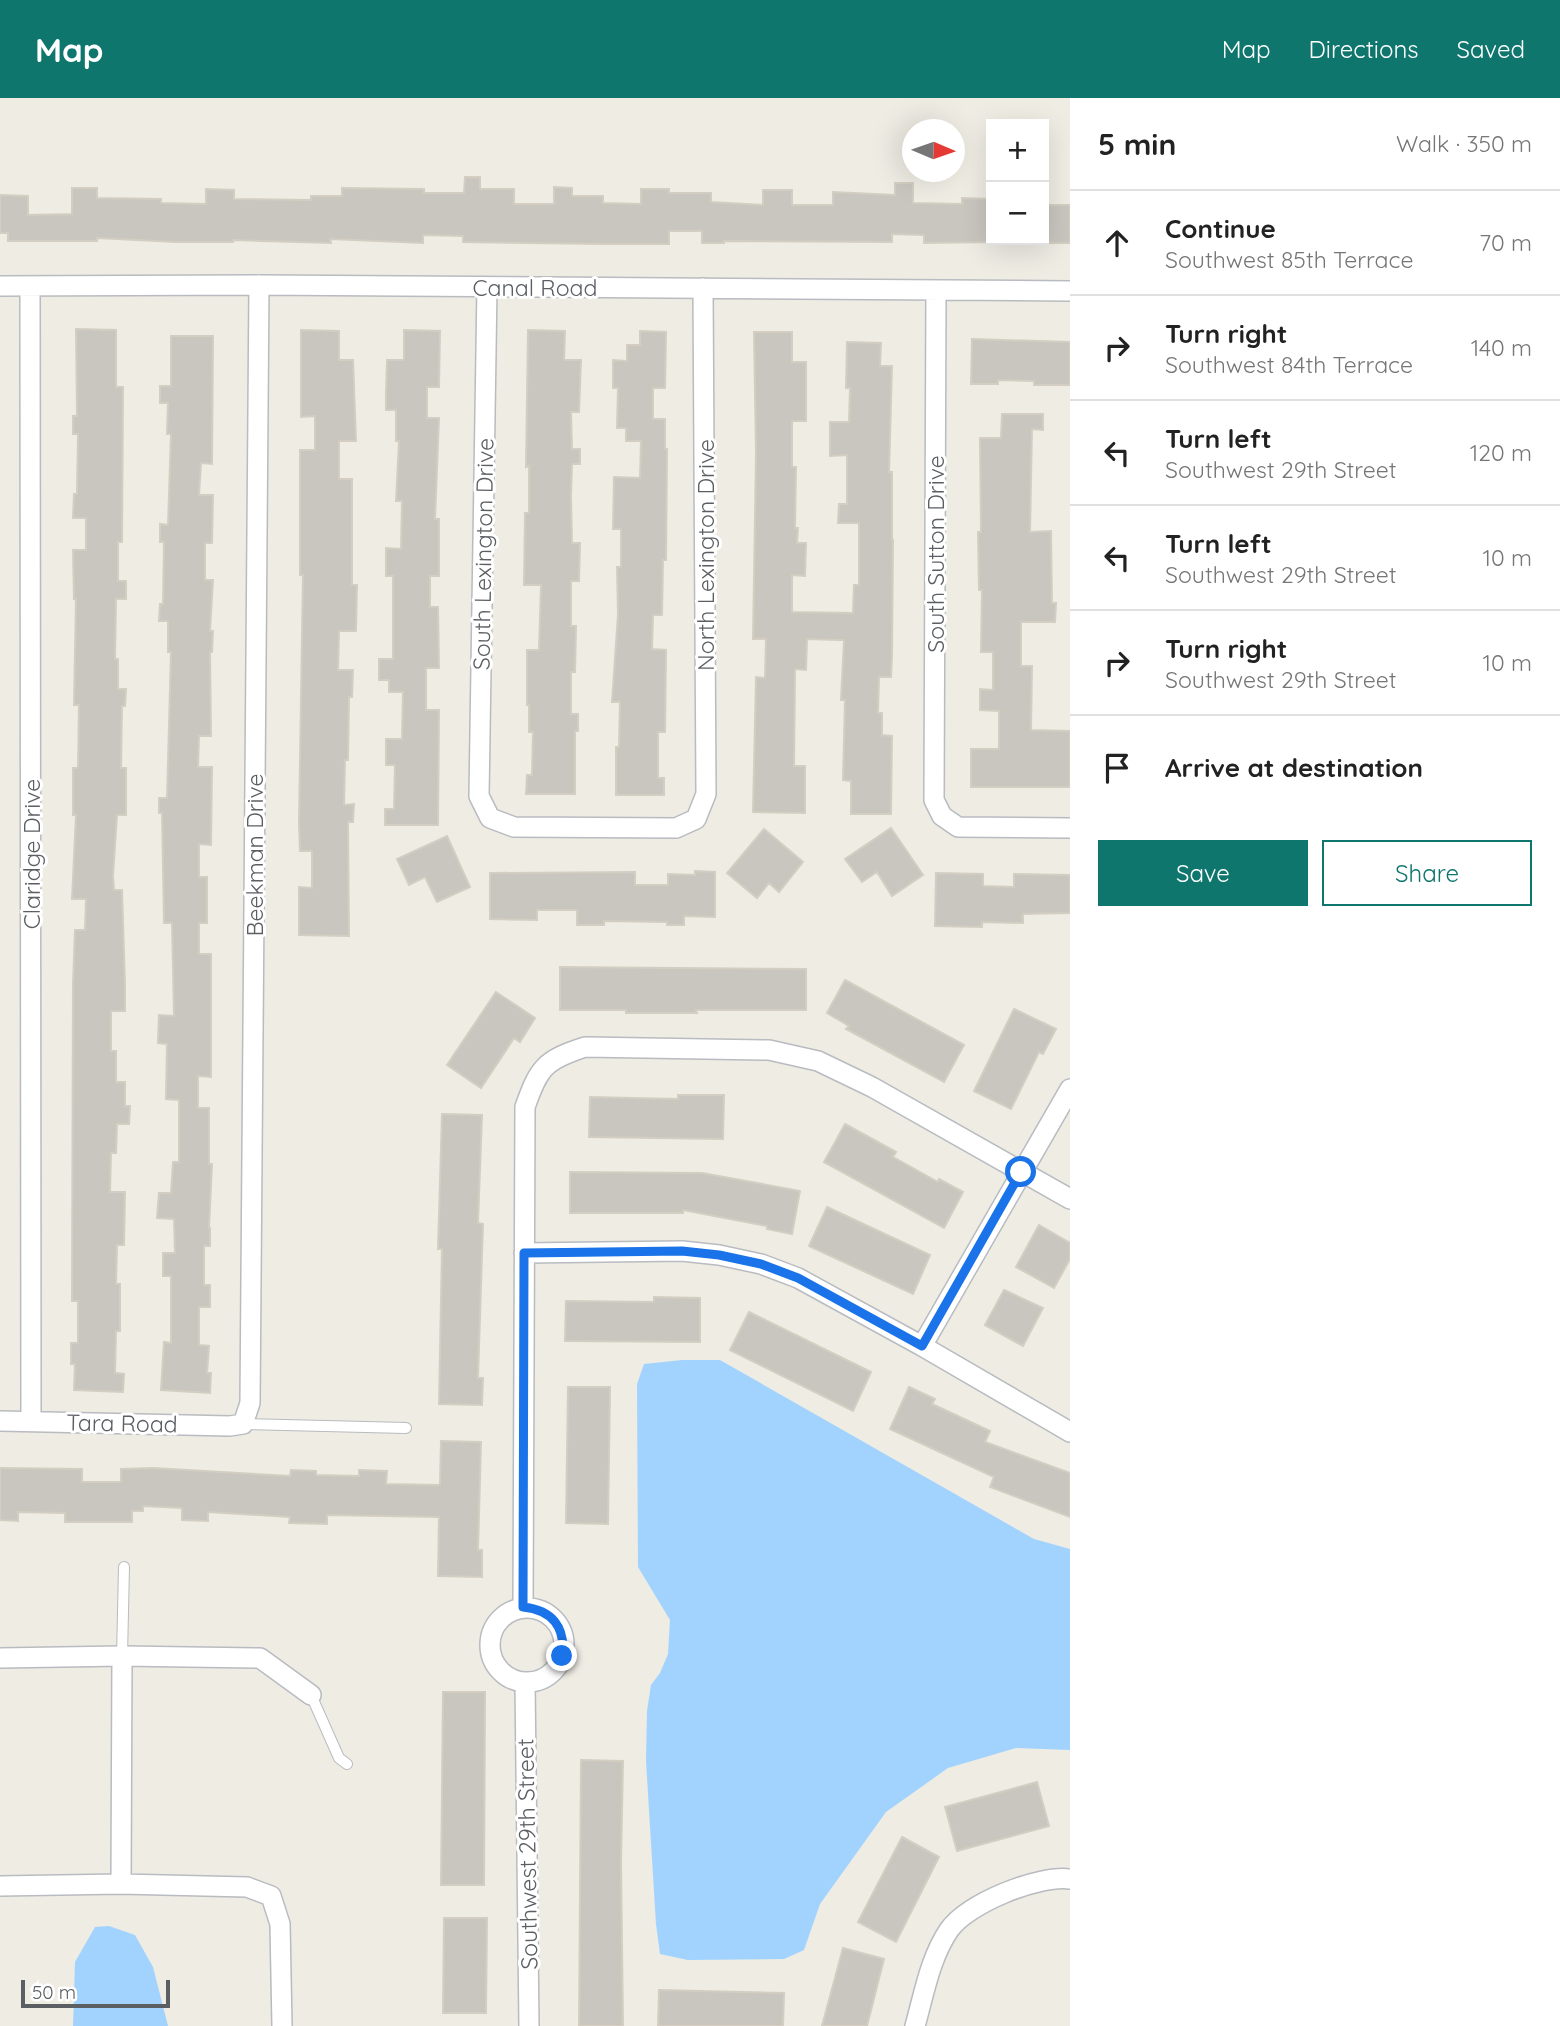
<!DOCTYPE html>
<meta charset="utf-8">
<style>
:root{--surface:#fff;--page:#f2f2f2;--text:#222;--muted:#767676;--line:#e0e0e0;--accent:#0f766e}
body{margin:0;font-family:Quicksand,sans-serif;background:var(--page);color:var(--text)}
.controls{position:absolute;right:21px;top:21px;display:grid;overflow:hidden;border-radius:0px;box-shadow:0 7px 28px #0002}
.controls button{width:63px;height:63px;display:grid;place-items:center;padding:0;border:0;border-bottom:2px solid var(--line);background:var(--surface);color:var(--text);font:35px sans-serif}
.compass{position:absolute;left:902px;top:21px;width:63px;height:63px;border-radius:50%;background:var(--surface);box-shadow:0 7px 28px #0002;rotate:92deg}
.scale{position:absolute;left:21px;bottom:18px;width:149px;box-sizing:border-box;padding-left:7px;border:4px solid #5b5f64;border-top:0;font-size:19px;line-height:24px;white-space:nowrap;color:#5b5f64;-webkit-text-stroke:5px #fff;paint-order:stroke}
.stop{position:absolute;width:21px;height:21px;margin:-16px;border:5px solid #1a73e8;border-radius:50%;background:#fff}
.stop.end{background:#1a73e8;border-color:#fff;box-shadow:0 2px 7px #0008}
.list{margin:0;padding:0;list-style:none}
h2{display:flex;justify-content:space-between;align-items:center;height:91px;margin:0;padding:0 28px;font-size:30px}
h2 small{font-size:23px;font-weight:400;color:var(--muted)}
.list li{display:grid;grid-template-columns:46px 1fr auto;gap:21px;align-items:center;box-sizing:border-box;height:105px;padding:0 28px;border-top:2px solid var(--line)}
.list b{display:block;font-size:26px;white-space:nowrap}
.list p{margin:0;font-size:23px;white-space:nowrap;color:var(--muted)}
.list em{font-size:23px;font-style:normal;color:var(--muted)}
.actions{display:flex;gap:14px;padding:21px 28px}
.actions a{flex:1;padding:16px 0;border:2px solid var(--accent);border-radius:0px;text-align:center;font-size:24px;color:var(--accent)}
.actions .main{background:var(--accent);color:#fff}
.icon{flex:none;width:38px;height:38px;fill:none;stroke:currentColor;stroke-width:2;stroke-linecap:round;stroke-linejoin:round}
.map{position:relative;flex:none;width:1070px;height:1928px;overflow:hidden}
header{display:flex;align-items:center;gap:42px;box-sizing:border-box;height:98px;padding:0 35px;background:var(--accent);color:#fff}
header strong{font-size:33px}
nav{display:flex;gap:38px;margin-inline-start:auto;font-size:24px}
main{display:flex}
aside{flex:1;background:var(--surface)}
.map>svg:first-child{display:block}
.water{fill:#a2d3ff}
.building{fill:#c9c6c0;stroke:#d3cec1;stroke-width:2}
.lines{fill:none;stroke-linecap:round;stroke-linejoin:round}
.lane-casing{stroke:#b8bbc0;stroke-width:12}
.street-casing{stroke:#b8bbc0;stroke-width:22}
.lane{stroke:#fff;stroke-width:10}
.street{stroke:#fff;stroke-width:19}
.route{stroke:#1a73e8;stroke-width:9}
.labels{text-anchor:middle;dominant-baseline:central;stroke-width:6;stroke-linejoin:round;paint-order:stroke}
.street-label{font-size:23px;fill:#5b5f64;stroke:#fff}
</style>
<header>
<strong>Map</strong>
<nav><a>Map</a><a>Directions</a><a>Saved</a></nav>
</header>
<main>
<div class="map">
<svg width="1070" height="1928" viewBox="0 0 1070 1928">
<rect width="100%" height="100%" fill="#eeece3"/>
<path class="water" d="M 682,1262 L 720,1262 L 1034,1441 L 1070,1451 L 1070,1652 L 1016,1650 L 948,1670 L 886,1714 L 820,1806 L 804,1852 L 784,1861 L 688,1862 L 660,1856 L 656,1826 L 646,1663 L 647,1613 L 651,1587 L 660,1575 L 668,1556 L 670,1522 L 638,1469 L 637,1286 L 644,1266 Z
M 109,1828 L 135,1837 L 153,1869 L 168,1928 L 73,1928 L 75,1864 L 95,1829 Z"/>
<path class="building" d="M 465,79 L 480,79 L 480,91 L 514,91 L 514,106 L 554,106 L 554,89 L 572,90 L 572,98 L 603,98 L 603,105 L 641,106 L 641,91 L 669,91 L 669,95 L 711,95 L 711,104 L 763,107 L 763,92 L 792,92 L 792,107 L 833,107 L 833,94 L 895,97 L 895,85 L 913,85 L 913,105 L 962,106 L 962,100 L 991,101 L 991,144 L 924,145 L 924,137 L 892,136 L 892,144 L 724,143 L 724,145 L 702,145 L 702,133 L 669,133 L 669,146 L 602,146 L 463,144 L 463,138 L 423,137 L 423,145 L 330,141 L 331,145 L 233,142 L 233,144 L 176,144 L 97,140 L 97,143 L 8,143 L 8,135 L 0,135 L 0,97 L 28,98 L 28,117 L 72,116 L 72,90 L 97,90 L 97,100 L 161,101 L 161,105 L 206,106 L 206,91 L 234,92 L 234,101 L 311,102 L 311,98 L 342,98 L 342,90 L 424,91 L 424,95 L 464,95 Z
M 1045,107 L 1070,107 L 1070,145 L 1045,145 Z
M 76,231 L 116,232 L 116,289 L 123,289 L 122,444 L 118,444 L 118,483 L 126,483 L 126,501 L 116,501 L 115,561 L 118,561 L 118,591 L 126,591 L 125,608 L 122,608 L 121,670 L 126,670 L 126,717 L 117,717 L 113,778 L 114,792 L 122,792 L 125,887 L 125,913 L 111,913 L 111,953 L 116,953 L 116,984 L 125,984 L 125,1008 L 130,1008 L 129,1026 L 117,1026 L 116,1055 L 111,1055 L 110,1094 L 125,1094 L 124,1147 L 117,1147 L 116,1186 L 120,1186 L 120,1233 L 116,1233 L 115,1275 L 124,1276 L 123,1294 L 74,1292 L 75,1266 L 71,1266 L 71,1245 L 78,1245 L 78,1203 L 72,1203 L 73,887 L 75,832 L 85,832 L 86,801 L 72,801 L 76,717 L 73,717 L 73,670 L 78,670 L 79,607 L 74,607 L 76,501 L 74,501 L 73,452 L 86,452 L 86,420 L 73,420 L 74,396 L 77,396 L 78,336 L 73,336 L 73,318 L 77,318 Z
M 301,232 L 339,233 L 339,262 L 353,262 L 356,343 L 339,343 L 339,381 L 352,381 L 352,487 L 357,487 L 356,533 L 339,533 L 338,572 L 353,572 L 352,599 L 349,599 L 348,662 L 345,662 L 344,707 L 354,706 L 353,724 L 348,724 L 349,838 L 299,837 L 299,789 L 312,790 L 312,753 L 300,753 L 299,725 L 303,477 L 300,477 L 300,352 L 315,352 L 315,318 L 301,319 Z
M 404,232 L 440,233 L 439,289 L 427,289 L 427,320 L 439,320 L 435,421 L 439,421 L 439,478 L 430,478 L 430,509 L 438,509 L 439,570 L 426,570 L 426,612 L 439,612 L 438,727 L 385,727 L 385,711 L 394,711 L 395,667 L 386,667 L 386,641 L 402,641 L 403,594 L 389,594 L 389,582 L 379,582 L 379,561 L 393,561 L 393,478 L 386,478 L 386,450 L 401,451 L 402,403 L 396,403 L 399,343 L 396,343 L 396,312 L 386,312 L 386,296 L 387,262 L 404,262 Z
M 528,232 L 565,233 L 564,262 L 581,262 L 579,314 L 571,314 L 572,351 L 580,351 L 580,366 L 572,366 L 571,398 L 572,445 L 580,445 L 579,483 L 571,483 L 571,528 L 576,528 L 575,574 L 571,574 L 571,616 L 578,616 L 578,633 L 575,633 L 575,696 L 526,696 L 527,677 L 532,677 L 533,634 L 529,634 L 529,607 L 527,607 L 527,552 L 539,552 L 541,487 L 524,487 L 525,415 L 529,415 L 529,368 L 526,369 Z
M 640,233 L 666,234 L 665,290 L 653,290 L 653,321 L 665,321 L 665,351 L 667,351 L 666,462 L 663,462 L 662,517 L 653,517 L 652,551 L 666,552 L 665,634 L 658,634 L 658,680 L 664,680 L 664,697 L 616,697 L 616,649 L 619,649 L 620,604 L 612,604 L 618,516 L 617,469 L 621,469 L 621,431 L 613,431 L 614,379 L 640,380 L 641,343 L 626,343 L 626,330 L 617,330 L 618,290 L 613,290 L 613,262 L 627,263 L 627,247 L 640,247 Z
M 754,234 L 792,234 L 792,264 L 806,264 L 806,323 L 792,323 L 792,369 L 796,369 L 795,430 L 798,430 L 797,445 L 806,445 L 805,478 L 792,477 L 792,514 L 853,515 L 854,487 L 859,487 L 859,425 L 838,425 L 839,406 L 847,406 L 847,357 L 830,358 L 830,324 L 849,324 L 850,290 L 846,290 L 847,244 L 881,245 L 880,268 L 892,268 L 889,374 L 892,374 L 892,442 L 893,442 L 892,557 L 891,579 L 879,579 L 878,615 L 882,615 L 882,637 L 892,638 L 891,716 L 851,716 L 851,683 L 843,682 L 845,602 L 841,602 L 844,542 L 839,542 L 807,541 L 806,572 L 795,571 L 794,668 L 805,668 L 805,715 L 753,714 L 756,579 L 765,580 L 766,541 L 753,541 L 756,355 Z
M 171,238 L 213,238 L 212,366 L 201,365 L 199,397 L 213,397 L 212,445 L 205,445 L 205,482 L 213,482 L 210,533 L 213,533 L 212,554 L 210,554 L 211,638 L 199,638 L 198,669 L 212,669 L 211,747 L 199,746 L 199,779 L 207,779 L 207,825 L 199,825 L 199,856 L 211,856 L 211,979 L 198,978 L 198,1010 L 209,1010 L 209,1066 L 212,1066 L 209,1130 L 210,1130 L 210,1148 L 204,1148 L 204,1187 L 210,1187 L 210,1209 L 199,1209 L 199,1247 L 209,1248 L 207,1275 L 211,1275 L 210,1295 L 161,1292 L 164,1244 L 171,1245 L 171,1178 L 163,1178 L 163,1155 L 175,1155 L 174,1121 L 157,1120 L 159,1095 L 171,1095 L 173,1064 L 179,1064 L 179,1002 L 166,1001 L 167,946 L 158,945 L 159,917 L 174,918 L 172,825 L 164,825 L 162,715 L 159,715 L 159,700 L 167,700 L 171,554 L 168,554 L 168,523 L 159,523 L 160,506 L 163,506 L 164,444 L 160,444 L 160,426 L 168,427 L 171,336 L 167,336 L 168,305 L 160,305 L 160,288 L 171,288 Z
M 972,241 L 1070,244 L 1070,287 L 1034,287 L 1034,283 L 998,282 L 998,286 L 971,286 Z
M 1002,316 L 1043,316 L 1043,332 L 1032,331 L 1030,434 L 1051,433 L 1052,505 L 1056,505 L 1055,524 L 1021,524 L 1021,568 L 1032,568 L 1031,632 L 1070,633 L 1070,689 L 971,689 L 971,651 L 999,651 L 999,613 L 980,612 L 980,591 L 993,592 L 993,554 L 981,554 L 982,492 L 979,492 L 978,434 L 981,434 L 980,340 L 1001,340 Z
M 891,730 L 923,777 L 892,798 L 877,774 L 862,784 L 845,761 Z
M 764,731 L 803,764 L 779,794 L 769,785 L 757,800 L 727,775 Z
M 447,738 L 470,789 L 437,804 L 425,779 L 409,787 L 397,761 Z
M 695,773 L 715,774 L 715,819 L 684,818 L 684,827 L 667,827 L 667,824 L 604,823 L 604,827 L 577,827 L 577,812 L 537,812 L 537,822 L 490,821 L 490,775 L 635,774 L 635,787 L 668,787 L 668,776 L 695,777 Z
M 936,775 L 983,776 L 983,788 L 1014,789 L 1014,776 L 1070,777 L 1070,815 L 1023,816 L 1023,825 L 982,824 L 982,829 L 935,828 Z
M 560,869 L 806,871 L 806,912 L 696,912 L 697,915 L 626,915 L 626,912 L 560,912 Z
M 845,882 L 964,947 L 944,984 L 846,931 L 849,928 L 827,915 Z
M 496,894 L 535,920 L 520,944 L 514,940 L 481,990 L 447,967 Z
M 1014,911 L 1056,931 L 1043,956 L 1039,954 L 1011,1011 L 974,993 Z
M 678,997 L 724,997 L 723,1041 L 589,1039 L 590,999 L 678,1001 Z
M 442,1016 L 482,1017 L 478,1125 L 483,1126 L 478,1280 L 483,1280 L 482,1307 L 439,1306 L 442,1151 L 438,1151 Z
M 845,1026 L 896,1054 L 893,1059 L 938,1084 L 939,1081 L 963,1094 L 944,1130 L 824,1064 Z
M 570,1074 L 702,1075 L 800,1093 L 792,1136 L 767,1131 L 767,1128 L 683,1112 L 683,1115 L 570,1115 Z
M 827,1109 L 930,1157 L 913,1196 L 809,1148 Z
M 1039,1127 L 1070,1145 L 1070,1161 L 1054,1190 L 1016,1169 Z
M 1004,1192 L 1043,1210 L 1023,1248 L 985,1227 Z
M 654,1199 L 700,1200 L 700,1244 L 565,1243 L 566,1203 L 654,1204 Z
M 749,1214 L 871,1274 L 853,1313 L 730,1252 Z
M 568,1289 L 610,1289 L 608,1426 L 566,1425 Z
M 909,1289 L 935,1301 L 932,1306 L 990,1333 L 985,1344 L 1070,1375 L 1070,1419 L 990,1389 L 994,1379 L 890,1331 Z
M 441,1343 L 481,1344 L 478,1452 L 482,1452 L 482,1479 L 438,1478 L 439,1419 L 327,1417 L 327,1426 L 289,1425 L 290,1419 L 208,1414 L 208,1423 L 182,1422 L 182,1410 L 143,1408 L 143,1413 L 132,1413 L 132,1424 L 65,1424 L 65,1415 L 18,1414 L 18,1423 L 0,1422 L 0,1370 L 82,1371 L 82,1384 L 121,1384 L 121,1371 L 153,1370 L 290,1378 L 291,1372 L 316,1373 L 316,1377 L 359,1378 L 359,1372 L 387,1373 L 386,1386 L 440,1387 Z
M 443,1594 L 485,1594 L 484,1787 L 441,1787 Z
M 581,1662 L 623,1663 L 621,1763 L 623,1928 L 579,1928 Z
M 1037,1684 L 1049,1728 L 957,1753 L 945,1709 Z
M 902,1739 L 939,1759 L 896,1844 L 858,1824 Z
M 444,1820 L 487,1820 L 486,1915 L 443,1915 Z
M 843,1850 L 884,1861 L 867,1928 L 822,1928 Z
M 659,1892 L 784,1895 L 783,1928 L 658,1928 Z"/>
<g class="lines">
<g class="lane-casing">
<path id="lane" d="M 243,1326 L 406,1330
M 122,1558 L 124,1469
M 311,1597 L 339,1660 L 347,1666"/>
</g>
<g class="street-casing">
<path id="street" d="M 0,188 L 259,187 L 1070,193
M 30,189 L 31,1323
M 487,189 L 479,698 L 490,720 L 514,729 L 676,730 L 696,721 L 706,696 L 703,190
M 936,192 L 934,702 L 942,718 L 958,729 L 1070,730
M 524,1155 L 682,1153 L 719,1157 L 761,1166 L 798,1180 L 922,1248 L 1070,1334
M 922,1248 L 1070,991
M 0,1323 L 230,1328 L 243,1326 L 250,1305 L 259,187
M 523,1509 L 525,1009 C 539,969 545,962 585,949 L 769,952 L 818,963 L 872,989 L 1070,1101
M490 1547a37 37 0 1 1 74 0a37 37 0 1 1-74 0Z
M 0,1560 L 122,1558 L 260,1560 L 311,1597
M 525,1584 L 529,1928
M 121,1786 L 122,1558
M 0,1788 L 121,1786 L 247,1789 L 271,1798 L 280,1826 L 282,1928
M 915,1928 C 924,1896 930,1860 949,1832 C 968,1805 1038,1777 1070,1781"/>
</g>
<use href="#lane" class="lane"/>
<use href="#street" class="street"/>
</g>
<g class="lines">
<path class="route" d="M 562,1558 C 566,1529 552,1512 523,1509 L 524,1155 L 682,1153 L 719,1157 L 761,1166 L 798,1180 L 922,1248 L 1021,1074"/>
</g>
<g class="labels">
<g class="street-label">
<text x="535" y="189">Canal Road</text>
<text transform="translate(483 456) rotate(-89)">South Lexington Drive</text>
<text transform="translate(935 456) rotate(-90)">South Sutton Drive</text>
<text transform="translate(705 457) rotate(-90)">North Lexington Drive</text>
<text transform="translate(31 756) rotate(-90)">Claridge Drive</text>
<text transform="translate(254 757) rotate(-90)">Beekman Drive</text>
<text transform="translate(122 1325) rotate(1)">Tara Road</text>
<text transform="translate(527 1756) rotate(-91)">Southwest 29th Street</text>
</g>
</g>
</svg>
<div class="controls">
<button>+</button>
<button>−</button>
</div>
<svg class="compass" viewBox="-18 -18 36 36"><path d="M0-13l5 13h-10z" fill="#e53935"/><path d="M0 13l5-13h-10z" fill="#767676"/></svg>
<div class="scale">50 m</div>
<div class="stop" style="left:1021px;top:1074px"></div>
<div class="stop end" style="left:562px;top:1558px"></div>
</div>
<aside>
<h2>5 min<small>Walk · 350 m</small></h2>
<ul class="list">
<li><svg class="icon" aria-label="ahead" viewBox="0 0 24 24"><path d="M12 20V5M6 11l6-6 6 6"/></svg><div><b>Continue</b><p>Southwest 85th Terrace</p></div><em>70 m</em></li>
<li><svg class="icon" aria-label="right" viewBox="0 0 24 24"><path d="M7 20v-9h11M14 6l5 5-5 5"/></svg><div><b>Turn right</b><p>Southwest 84th Terrace</p></div><em>140 m</em></li>
<li><svg class="icon" aria-label="left" viewBox="0 0 24 24"><path d="M17 20v-9H6M10 6l-5 5 5 5"/></svg><div><b>Turn left</b><p>Southwest 29th Street</p></div><em>120 m</em></li>
<li><svg class="icon" aria-label="left" viewBox="0 0 24 24"><path d="M17 20v-9H6M10 6l-5 5 5 5"/></svg><div><b>Turn left</b><p>Southwest 29th Street</p></div><em>10 m</em></li>
<li><svg class="icon" aria-label="right" viewBox="0 0 24 24"><path d="M7 20v-9h11M14 6l5 5-5 5"/></svg><div><b>Turn right</b><p>Southwest 29th Street</p></div><em>10 m</em></li>
<li><svg class="icon" aria-label="arrive" viewBox="0 0 24 24"><path d="M6 21V4h12l-3 4 3 4H6"/></svg><div><b>Arrive at destination</b></div></li>
</ul>
<div class="actions"><a class="main">Save</a><a>Share</a></div>
</aside>
</main>
